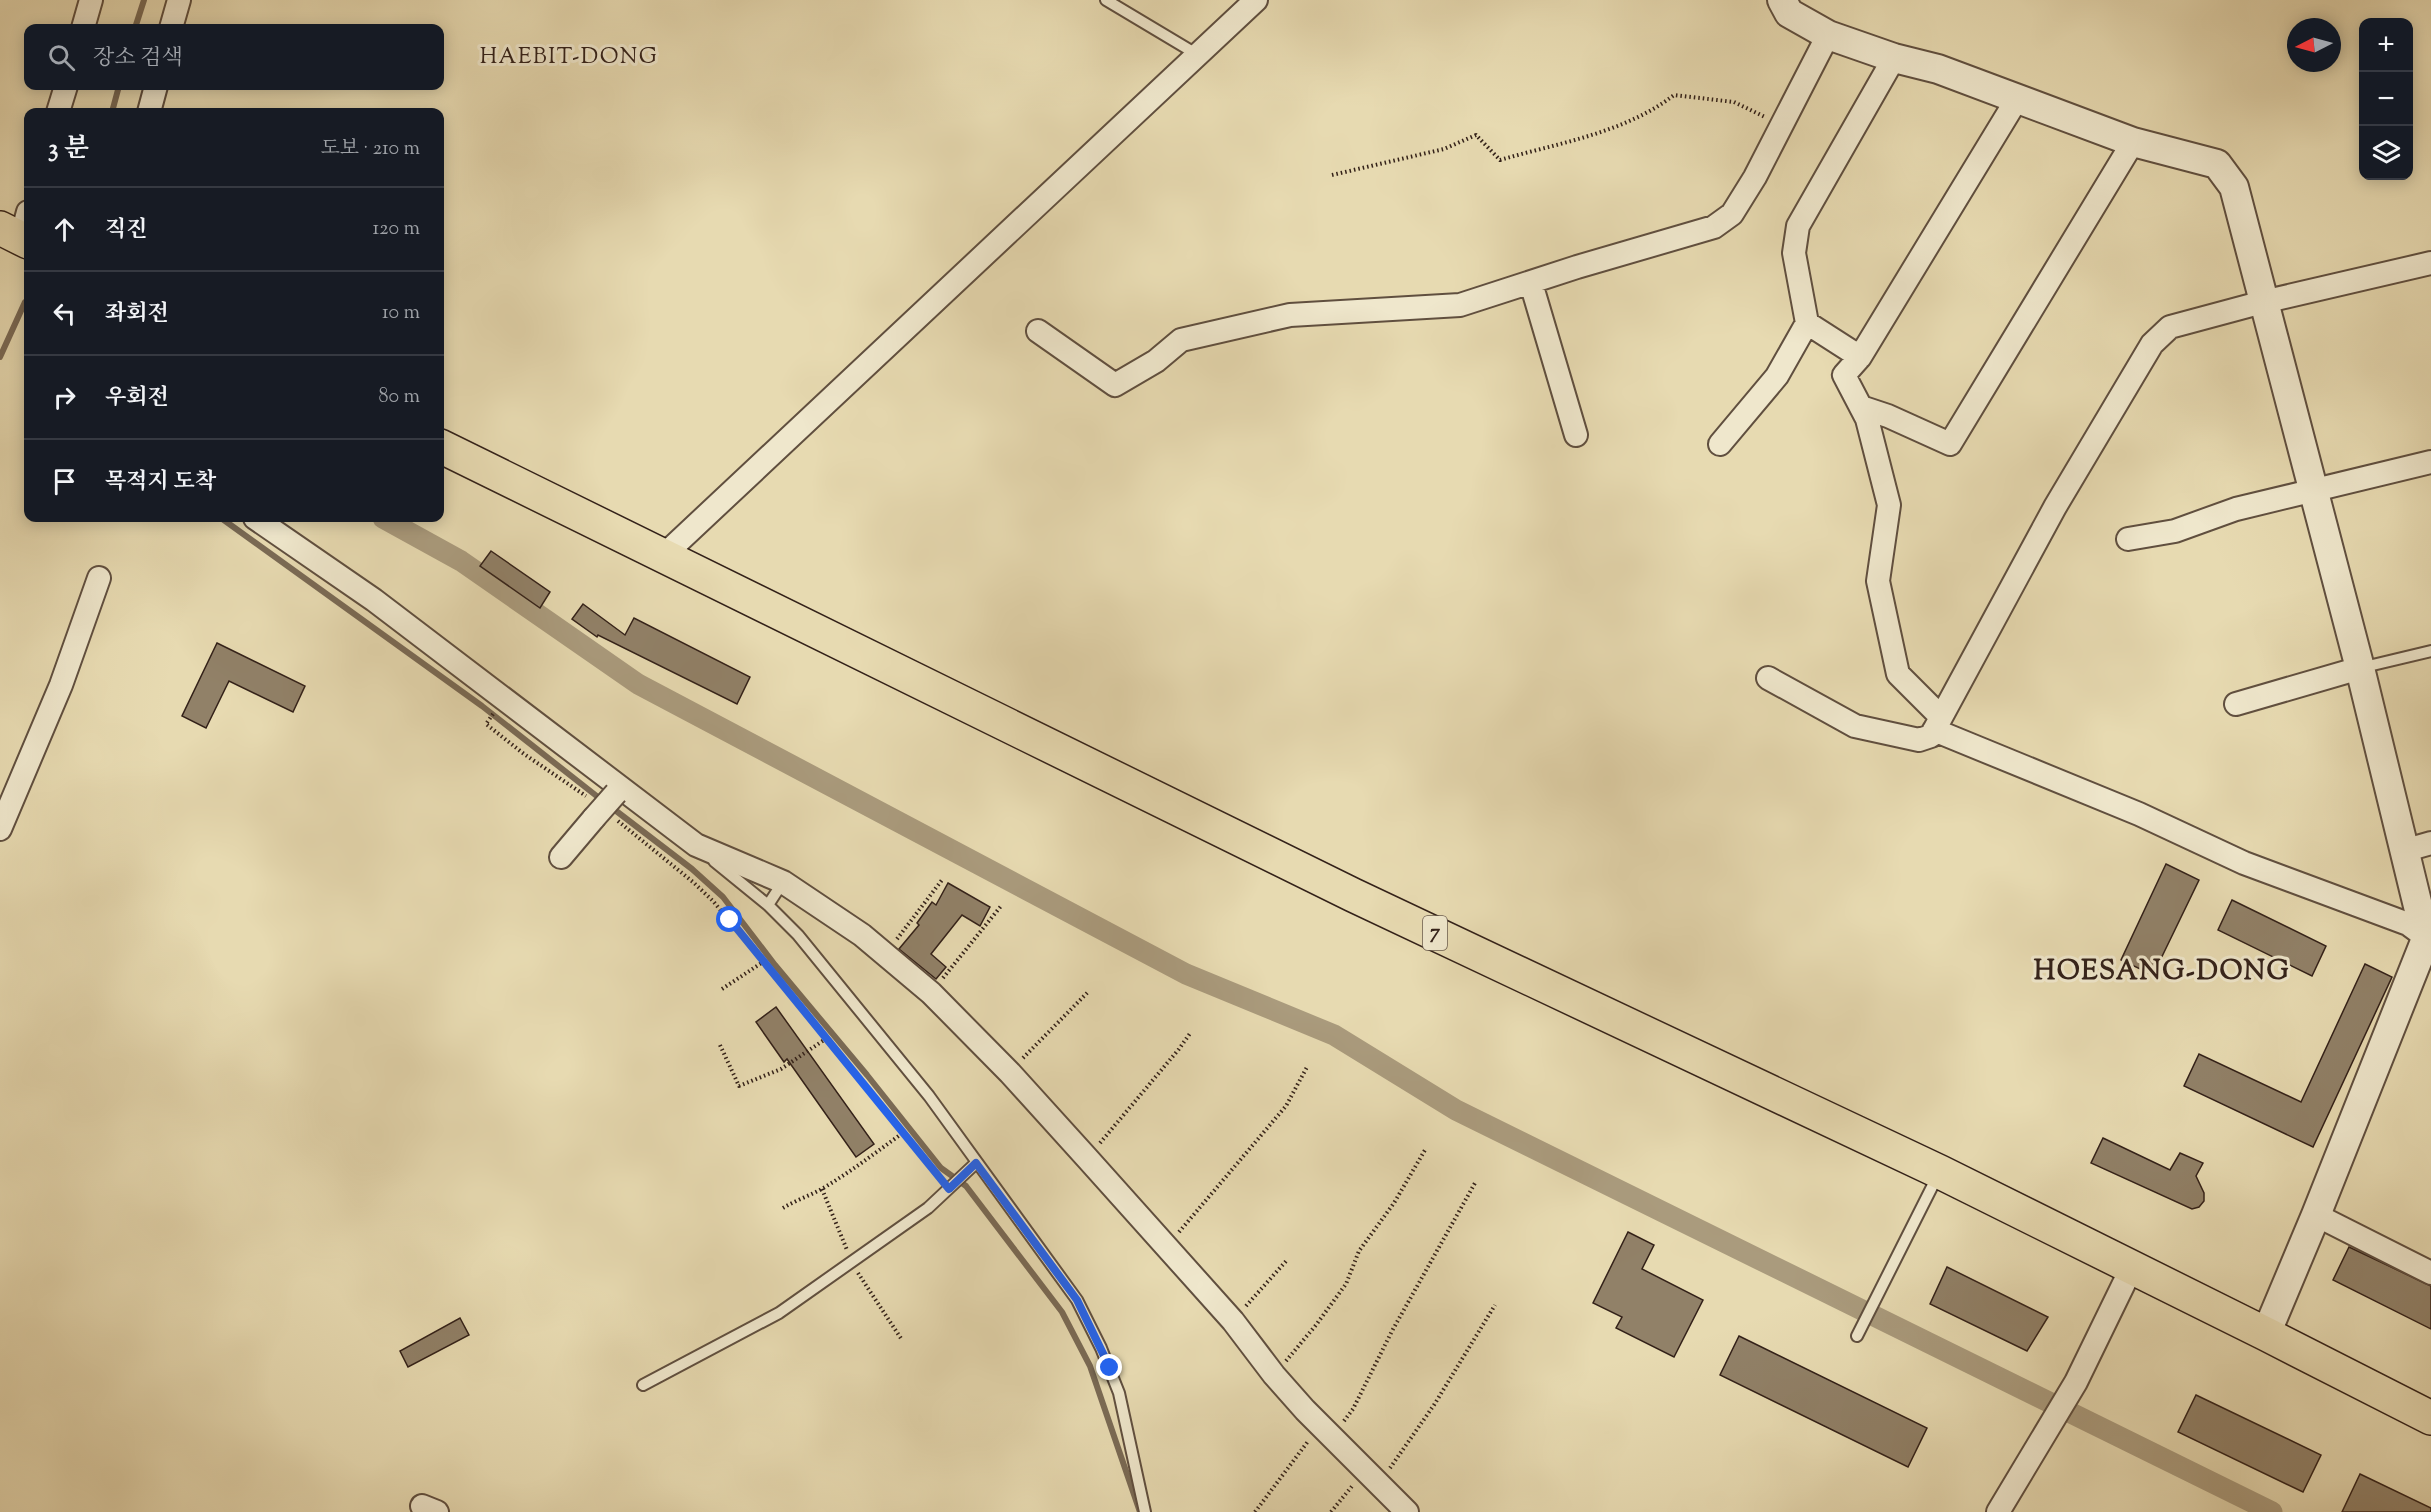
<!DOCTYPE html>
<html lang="ko">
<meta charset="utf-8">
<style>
:root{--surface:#171b24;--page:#20242c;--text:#f1f3f6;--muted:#9ea1a6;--line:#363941}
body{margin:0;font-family:"Sorts Mill Goudy","Noto Serif KR",serif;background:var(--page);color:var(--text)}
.controls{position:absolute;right:18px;top:18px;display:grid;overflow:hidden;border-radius:12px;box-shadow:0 3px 15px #0003}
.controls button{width:54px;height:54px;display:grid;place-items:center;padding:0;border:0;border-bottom:2px solid var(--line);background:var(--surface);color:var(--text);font:30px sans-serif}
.compass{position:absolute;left:2287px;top:18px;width:54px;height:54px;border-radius:50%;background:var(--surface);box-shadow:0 3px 15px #0003;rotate:264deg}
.stop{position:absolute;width:18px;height:18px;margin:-14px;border:4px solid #2563eb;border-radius:50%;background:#fff}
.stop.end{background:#2563eb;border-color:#fff;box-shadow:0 2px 6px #0008}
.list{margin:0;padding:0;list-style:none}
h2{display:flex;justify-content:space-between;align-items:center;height:78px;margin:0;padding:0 24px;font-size:26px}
h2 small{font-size:20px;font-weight:400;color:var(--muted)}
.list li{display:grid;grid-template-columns:39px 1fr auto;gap:18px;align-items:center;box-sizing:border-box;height:84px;padding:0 24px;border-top:2px solid var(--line)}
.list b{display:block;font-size:22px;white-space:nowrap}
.list em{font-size:20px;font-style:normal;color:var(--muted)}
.icon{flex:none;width:33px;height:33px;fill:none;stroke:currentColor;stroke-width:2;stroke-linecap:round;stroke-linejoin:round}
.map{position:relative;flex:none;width:2431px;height:1512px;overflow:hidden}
.search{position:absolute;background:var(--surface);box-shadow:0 3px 15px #0003;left:24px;top:24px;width:420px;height:66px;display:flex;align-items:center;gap:15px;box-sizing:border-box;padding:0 21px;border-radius:12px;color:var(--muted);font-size:22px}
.panel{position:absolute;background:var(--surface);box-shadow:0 3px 15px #0003;left:24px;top:108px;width:420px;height:414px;border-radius:12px}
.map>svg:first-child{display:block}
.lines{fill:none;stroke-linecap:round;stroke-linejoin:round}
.stream{stroke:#7a6a55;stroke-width:6}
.canal{stroke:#aa9b7d;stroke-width:21}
.building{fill:#918168;stroke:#332119;stroke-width:1.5}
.service-casing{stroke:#604f3f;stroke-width:14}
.minor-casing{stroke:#604f3f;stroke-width:26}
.tertiary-casing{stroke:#604f3f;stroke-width:32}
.trunk-casing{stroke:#332119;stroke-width:36}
.path{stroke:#332119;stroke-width:4;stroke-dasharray:1.5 3;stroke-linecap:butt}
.service{stroke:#efe7cc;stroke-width:10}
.minor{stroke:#efe7cc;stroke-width:22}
.tertiary{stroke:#efe7cc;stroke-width:28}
.trunk{stroke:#e7dab1;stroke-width:33}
.minor-bridge-casing{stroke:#604f3f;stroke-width:26;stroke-linecap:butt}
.minor-bridge{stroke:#efe7cc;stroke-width:22}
.route{stroke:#2563eb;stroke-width:8}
.labels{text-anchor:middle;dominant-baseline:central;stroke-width:6;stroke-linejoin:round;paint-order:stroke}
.shield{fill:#efe7cc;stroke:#6b5c4f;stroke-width:1.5}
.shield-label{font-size:20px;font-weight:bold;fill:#332119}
.neighbourhood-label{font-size:22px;letter-spacing:1.5px;fill:#332119;stroke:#efe7cc}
.district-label{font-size:27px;font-weight:bold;letter-spacing:1.5px;fill:#332119;stroke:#efe7cc}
</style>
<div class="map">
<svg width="2431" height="1512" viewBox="0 0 2431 1512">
<rect width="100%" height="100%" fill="#e7dab1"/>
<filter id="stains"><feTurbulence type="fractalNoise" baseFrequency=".00333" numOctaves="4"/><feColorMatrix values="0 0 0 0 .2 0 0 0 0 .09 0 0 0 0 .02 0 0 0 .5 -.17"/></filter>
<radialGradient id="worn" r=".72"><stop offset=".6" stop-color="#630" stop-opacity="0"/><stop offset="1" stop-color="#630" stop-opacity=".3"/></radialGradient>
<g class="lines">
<path class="stream" d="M 135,28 L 144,0
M 112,112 L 119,86
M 0,357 L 25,302 L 28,303
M 221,518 L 482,706 L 603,801
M 611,807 L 692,869 L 723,897 L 775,965 L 867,1075 L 941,1168 L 966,1186 L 1062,1312 L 1090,1366 L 1140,1512"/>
<path class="canal" d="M 383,518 L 461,561 L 638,684 L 1186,974 L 1334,1035 L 1456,1110 L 2272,1512"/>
</g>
<path class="building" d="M 491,551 L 550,592 L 540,608 L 480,566 Z
M 583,604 L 625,635 L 634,618 L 750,677 L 737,704 L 598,635 L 597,637 L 572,619 Z
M 217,643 L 305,686 L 293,712 L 229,681 L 206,728 L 182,716 Z
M 2166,864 L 2199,880 L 2153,975 L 2121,960 Z
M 948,883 L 990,907 L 980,926 L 962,915 L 931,954 L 946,967 L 936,979 L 899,949 L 919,925 L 917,923 L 932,902 L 936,905 Z
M 2232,900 L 2326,946 L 2312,976 L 2218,930 Z
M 2365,964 L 2392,977 L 2313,1147 L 2184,1086 L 2199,1054 L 2301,1102 Z
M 776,1007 L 874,1144 L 856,1157 L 787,1059 L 784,1062 L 756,1022 Z
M 2103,1138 L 2170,1170 L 2180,1153 L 2203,1163 L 2196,1176 L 2204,1193 L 2204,1201 L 2199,1207 L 2192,1209 L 2091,1163 Z
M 1628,1232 L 1654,1245 L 1642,1269 L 1703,1300 L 1674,1357 L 1616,1328 L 1622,1317 L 1593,1303 Z
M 2349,1247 L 2431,1286 L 2431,1329 L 2333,1280 Z
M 1947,1267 L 2048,1317 L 2027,1351 L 1930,1304 Z
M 460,1318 L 469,1335 L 408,1367 L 400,1351 Z
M 1739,1336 L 1927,1428 L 1908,1467 L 1720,1375 Z
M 2196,1395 L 2321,1455 L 2303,1492 L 2178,1432 Z
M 2360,1474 L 2431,1508 L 2431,1512 L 2342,1512 Z"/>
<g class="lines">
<g class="service-casing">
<path id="service" d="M 1106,0 L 1198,55
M 2360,668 L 2431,651
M 714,861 L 768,905 L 798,935 L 929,1096 L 1077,1300 L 1101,1348 L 1119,1393 L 1145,1512
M 768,905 L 783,882
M 1857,1336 L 1938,1175
M 643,1385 L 779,1313 L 928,1208 L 976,1163"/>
</g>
<g class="minor-casing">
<path id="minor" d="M 83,28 L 91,0
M 171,28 L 179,0
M 58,112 L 66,86
M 149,112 L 156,86
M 21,238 L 28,212
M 1531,283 L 1576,435
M 1807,323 L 1860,357
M 1038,331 L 1115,385 L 1156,361 L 1181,340 L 1290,315 L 1460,305 L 1577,267 L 1714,227 L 1732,214 L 1755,177 L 1828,35
M 1861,407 L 1888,416 L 1950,444 L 2133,142
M 1720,444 L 1777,376 L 1807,323 L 1794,253 L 1798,226 L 1894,58
M 255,518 L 374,600 L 696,845 L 783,882 L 862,935 L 931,993 L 1010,1073 L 1087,1158 L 1233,1321 L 1274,1375 L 1305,1410 L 1407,1512
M 2128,539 L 2175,531 L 2236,509 L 2431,462
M 662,557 L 1256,0
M 1768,678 L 1855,726 L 1919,740 L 1931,736 L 2055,507 L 2152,344 L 2170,327 L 2263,302 L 2431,263
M 2236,704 L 2360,668
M 1941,717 L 1898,674 L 1878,581 L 1889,505 L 1867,419 L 1844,375 L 1860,357 L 2017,99
M 1934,730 L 2139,814 L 2244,863 L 2408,924 L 2431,941
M 0,829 L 61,685 L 99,578
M 2403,851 L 2431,843
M 561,857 L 594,818
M 2316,1215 L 2431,1273
M 422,1506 L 437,1512
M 1998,1512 L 2076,1382 L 2132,1267"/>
</g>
<g class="tertiary-casing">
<path id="tertiary" d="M 1782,0 L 1789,13 L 1828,35 L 1894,58 L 1938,69 L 2133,142 L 2217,164 L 2234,187 L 2360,668 L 2426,939 L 2316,1215 L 2266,1334"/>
</g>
<g class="trunk-casing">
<path id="trunk" d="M 0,228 L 28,242
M 440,446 L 1353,895 L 1940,1172 L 2266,1334 L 2431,1418"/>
</g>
<path class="path" d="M 1332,175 L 1444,149 L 1476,135 L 1500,160 C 1558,143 1625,133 1674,95 L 1734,102 L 1765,117
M 493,714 L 486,724 L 524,754 L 586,796
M 618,821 L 693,882 L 713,901 L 939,1177
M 897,939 L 942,880
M 943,978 L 1001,906
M 722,989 L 763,962
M 720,1045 L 739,1086 L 781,1069 L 827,1038
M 1023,1058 L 1088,992
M 1100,1143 L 1179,1049 L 1191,1032
M 822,1189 L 847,1250
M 783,1208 C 796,1200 812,1195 825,1187 C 853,1170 878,1151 904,1132
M 1179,1232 L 1286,1106 L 1307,1067
M 858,1273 L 902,1340
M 1246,1306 L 1287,1260
M 1286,1361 L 1316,1325 L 1346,1284 L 1359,1251 L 1394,1203 L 1425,1150
M 1344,1421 L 1353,1409 L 1392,1331 L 1475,1183
M 1390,1468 L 1434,1405 L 1495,1305
M 1255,1512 L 1309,1440
M 1331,1512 L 1353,1485"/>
<use href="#service" class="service"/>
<use href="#minor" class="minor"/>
<use href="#tertiary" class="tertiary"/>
<use href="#trunk" class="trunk"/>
<g class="minor-bridge-casing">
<path id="minor-bridge" d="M 594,818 L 616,793"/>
</g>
<use href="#minor-bridge" class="minor-bridge"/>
</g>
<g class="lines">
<path class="route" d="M 730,920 L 949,1189 L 976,1163 L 1077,1300 L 1110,1368"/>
</g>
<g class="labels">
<rect class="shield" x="1423" y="916" width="24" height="34" rx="4.5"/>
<g class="shield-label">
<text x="1435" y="933">7</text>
</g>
<g class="neighbourhood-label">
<text x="569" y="58">HAEBIT-DONG</text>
</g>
<g class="district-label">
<text x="2162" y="972">HOESANG-DONG</text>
</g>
</g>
<rect width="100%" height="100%" filter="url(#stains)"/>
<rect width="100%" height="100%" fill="url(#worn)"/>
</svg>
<div class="controls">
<button>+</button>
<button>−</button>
<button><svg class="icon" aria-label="layers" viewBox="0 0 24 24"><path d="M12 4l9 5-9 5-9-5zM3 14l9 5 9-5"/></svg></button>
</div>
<svg class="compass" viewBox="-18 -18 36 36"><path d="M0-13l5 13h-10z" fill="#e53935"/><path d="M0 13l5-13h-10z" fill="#9ea1a6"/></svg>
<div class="stop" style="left:730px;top:920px"></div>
<div class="stop end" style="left:1110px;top:1368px"></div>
<div class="search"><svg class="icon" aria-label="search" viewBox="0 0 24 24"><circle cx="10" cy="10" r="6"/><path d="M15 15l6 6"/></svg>장소 검색</div>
<section class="panel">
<h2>3 분<small>도보 · 210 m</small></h2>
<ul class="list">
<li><svg class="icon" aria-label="ahead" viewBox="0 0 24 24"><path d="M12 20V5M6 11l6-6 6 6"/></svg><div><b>직진</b></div><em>120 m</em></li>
<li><svg class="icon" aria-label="left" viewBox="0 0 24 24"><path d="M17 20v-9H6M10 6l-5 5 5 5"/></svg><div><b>좌회전</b></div><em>10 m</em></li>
<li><svg class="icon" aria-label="right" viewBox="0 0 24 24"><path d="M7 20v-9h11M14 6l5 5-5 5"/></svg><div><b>우회전</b></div><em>80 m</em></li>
<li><svg class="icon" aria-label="arrive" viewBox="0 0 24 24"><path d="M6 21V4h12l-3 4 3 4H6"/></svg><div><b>목적지 도착</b></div></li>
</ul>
</section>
</div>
